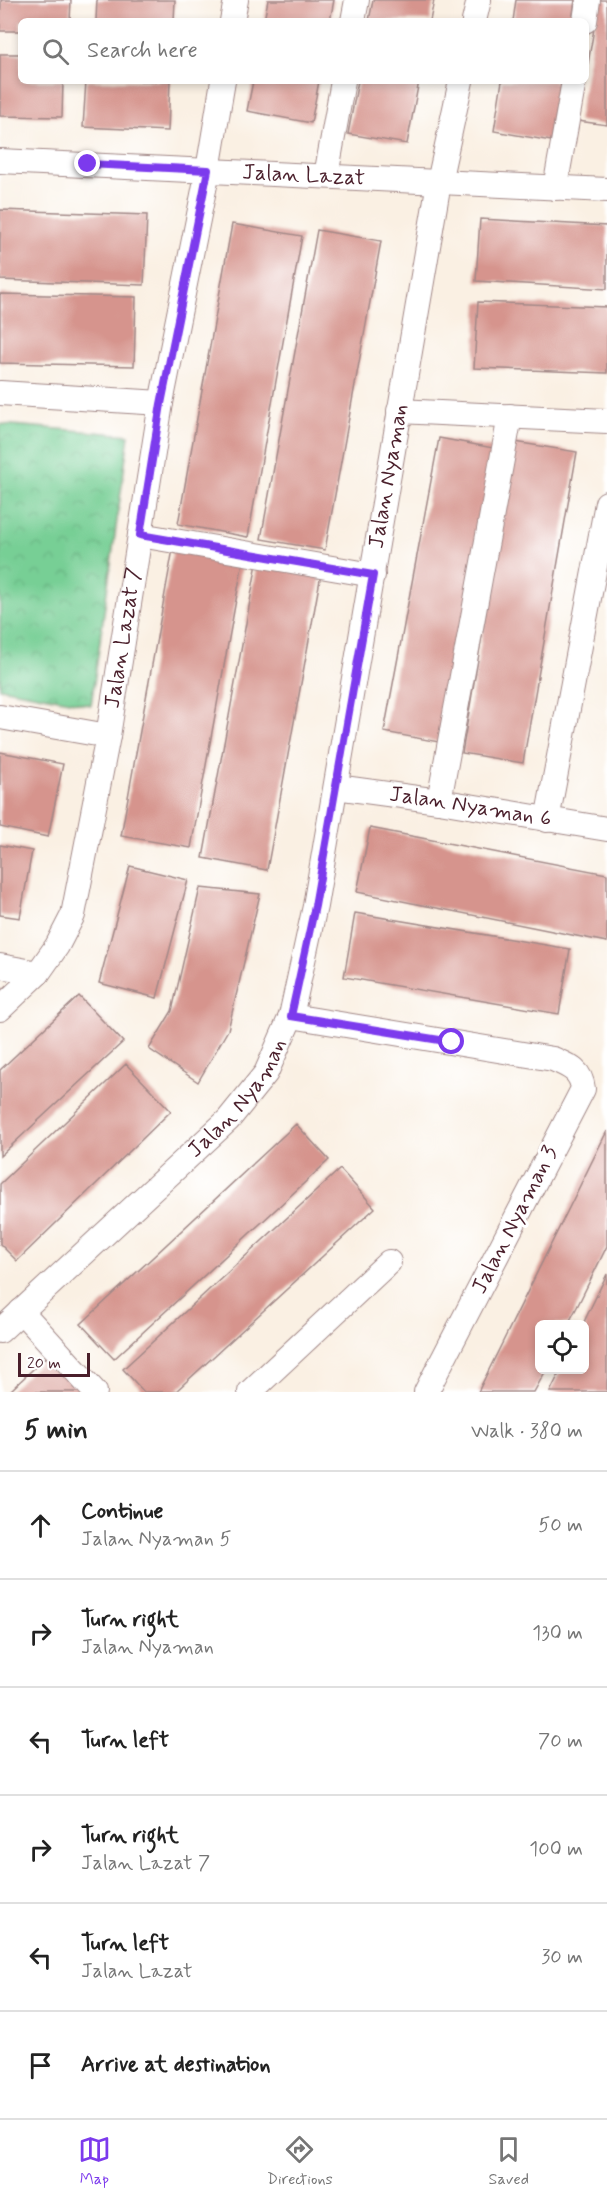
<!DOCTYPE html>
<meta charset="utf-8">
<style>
:root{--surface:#fff;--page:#f6f6f6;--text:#222;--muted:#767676;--line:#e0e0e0;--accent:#7c3aed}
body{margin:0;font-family:Mynerve,sans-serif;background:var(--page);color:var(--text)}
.controls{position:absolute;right:18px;bottom:18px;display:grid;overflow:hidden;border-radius:9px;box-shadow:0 3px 9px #0003}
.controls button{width:54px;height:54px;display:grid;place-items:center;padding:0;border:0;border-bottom:2px solid var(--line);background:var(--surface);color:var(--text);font:30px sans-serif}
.scale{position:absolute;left:18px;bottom:15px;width:72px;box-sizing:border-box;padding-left:6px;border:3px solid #4a1f2b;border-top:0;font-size:16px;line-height:21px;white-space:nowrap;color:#4a1f2b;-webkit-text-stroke:4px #fff;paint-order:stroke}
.stop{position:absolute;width:18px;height:18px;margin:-14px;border:4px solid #7c3aed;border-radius:50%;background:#fff}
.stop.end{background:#7c3aed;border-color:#fff;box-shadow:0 2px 6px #0008}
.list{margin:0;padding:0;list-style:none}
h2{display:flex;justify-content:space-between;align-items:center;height:78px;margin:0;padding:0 24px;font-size:26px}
h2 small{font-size:20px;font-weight:400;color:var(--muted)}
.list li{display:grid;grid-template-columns:39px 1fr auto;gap:18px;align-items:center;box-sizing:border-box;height:108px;padding:0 24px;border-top:2px solid var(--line)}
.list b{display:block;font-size:22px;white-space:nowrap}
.list p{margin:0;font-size:20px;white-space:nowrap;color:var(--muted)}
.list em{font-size:20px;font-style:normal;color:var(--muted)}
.icon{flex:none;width:33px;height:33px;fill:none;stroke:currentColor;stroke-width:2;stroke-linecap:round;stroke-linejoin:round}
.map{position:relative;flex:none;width:607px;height:1392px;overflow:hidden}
.search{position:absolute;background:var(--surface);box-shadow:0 3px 9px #0003;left:18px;right:18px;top:18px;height:66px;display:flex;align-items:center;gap:15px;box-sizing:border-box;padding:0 21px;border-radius:9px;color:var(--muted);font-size:22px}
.sheet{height:726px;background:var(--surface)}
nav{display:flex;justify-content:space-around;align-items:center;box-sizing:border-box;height:84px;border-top:2px solid var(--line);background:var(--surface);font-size:16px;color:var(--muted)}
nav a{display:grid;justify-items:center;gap:3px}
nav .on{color:var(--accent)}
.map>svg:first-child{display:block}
.park{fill:url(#park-crowns);stroke:#607760;stroke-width:1.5}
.building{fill:#d6948d}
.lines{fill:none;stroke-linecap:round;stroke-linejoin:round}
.minor-casing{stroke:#a28887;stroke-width:26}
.minor{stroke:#fff;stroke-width:24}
.route{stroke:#7c3aed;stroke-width:8}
.labels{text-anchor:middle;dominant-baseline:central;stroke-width:6;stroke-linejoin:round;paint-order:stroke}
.street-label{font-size:22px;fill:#4a1f2b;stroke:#fff}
</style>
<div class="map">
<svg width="607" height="1392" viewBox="0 0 607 1392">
<defs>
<pattern id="park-crowns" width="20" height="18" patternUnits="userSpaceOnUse" patternTransform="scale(1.5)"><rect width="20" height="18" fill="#77cf95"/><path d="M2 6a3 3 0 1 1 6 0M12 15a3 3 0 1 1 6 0" fill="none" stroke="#68b181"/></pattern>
</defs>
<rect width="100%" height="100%" fill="#fff"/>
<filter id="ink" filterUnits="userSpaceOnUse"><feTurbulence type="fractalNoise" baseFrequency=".0167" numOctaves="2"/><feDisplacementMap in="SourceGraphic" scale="12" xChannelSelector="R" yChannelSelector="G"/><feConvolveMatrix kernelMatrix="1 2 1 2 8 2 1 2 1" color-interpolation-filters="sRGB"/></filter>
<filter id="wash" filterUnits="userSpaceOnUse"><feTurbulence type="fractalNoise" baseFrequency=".008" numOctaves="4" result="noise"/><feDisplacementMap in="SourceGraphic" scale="24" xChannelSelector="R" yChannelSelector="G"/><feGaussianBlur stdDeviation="1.35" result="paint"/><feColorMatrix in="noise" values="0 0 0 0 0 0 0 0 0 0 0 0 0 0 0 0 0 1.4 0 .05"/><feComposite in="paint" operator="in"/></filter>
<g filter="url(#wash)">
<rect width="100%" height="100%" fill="#faf0e3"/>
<path class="park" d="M 0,424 L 129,435 L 91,705 L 0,688 Z"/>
<g id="blocks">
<path class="building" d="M 1,0 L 71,0 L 70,21 L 21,21 L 21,31 L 0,31 Z
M 97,0 L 175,0 L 174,21 L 96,21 Z
M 268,0 L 334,0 L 330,21 L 264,21 Z
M 373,0 L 434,0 L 430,21 L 369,21 Z
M 516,0 L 575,0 L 572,21 L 513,21 Z
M 599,0 L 607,0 L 607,125 L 578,121 Z
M 0,54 L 21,54 L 21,81 L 63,81 L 62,117 L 0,116 Z
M 86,81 L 170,81 L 168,131 L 83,127 Z
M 253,81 L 319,81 L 311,123 L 247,111 Z
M 358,81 L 419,81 L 407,144 L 348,134 Z
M 502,81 L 562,81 L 551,141 L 494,131 Z
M 0,210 L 147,215 L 144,285 L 0,280 Z
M 480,219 L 607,226 L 607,289 L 476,281 Z
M 232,224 L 302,236 L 248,537 L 178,524 Z
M 317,230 L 381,241 L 325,550 L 261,539 Z
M 0,294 L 136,297 L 134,366 L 0,363 Z
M 478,302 L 607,307 L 607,373 L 474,368 Z
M 439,438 L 499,449 L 444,743 L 384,732 Z
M 515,442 L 577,452 L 523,763 L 462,753 Z
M 173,549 L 243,561 L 191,848 L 121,836 Z
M 257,563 L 321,574 L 267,870 L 203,858 Z
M 0,752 L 63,764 L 48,837 L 0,827 Z
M 370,828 L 607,874 L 607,942 L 357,892 Z
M 0,845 L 32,851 L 20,918 L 0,915 Z
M 130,866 L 188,880 L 157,998 L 99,983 Z
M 200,888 L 260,894 L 228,1030 L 198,1082 L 149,1049 L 172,1011 Z
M 355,913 L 570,949 L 559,1014 L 344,977 Z
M 79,996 L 123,1042 L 0,1156 L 0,1070 Z
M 126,1064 L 171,1111 L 17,1261 L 0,1244 L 0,1184 Z
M 296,1124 L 329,1160 L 114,1359 L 81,1324 Z
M 607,1131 L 607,1246 L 577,1307 L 568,1324 L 540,1324 L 540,1370 L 546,1370 L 534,1392 L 478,1392 Z
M 340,1169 L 375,1208 L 175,1392 L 144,1392 L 123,1369 Z
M 607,1274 L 607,1392 L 550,1392 L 561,1370 L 585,1370 L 585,1324 L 583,1324 Z
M 52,1351 L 84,1386 L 77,1392 L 9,1392 Z"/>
</g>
</g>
<g filter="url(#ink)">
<use href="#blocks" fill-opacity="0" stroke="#a28887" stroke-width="1.5"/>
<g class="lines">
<g class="minor-casing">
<g id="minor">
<path d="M 232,21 L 236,0"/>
<path d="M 353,21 L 357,0"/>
<path d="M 474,21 L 479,0"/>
<path d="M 585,21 L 588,0"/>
<path id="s1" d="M 0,161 L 607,190"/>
<path d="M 326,176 L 343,81"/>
<path d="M 555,188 L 574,81"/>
<path d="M 0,393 L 161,403"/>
<path d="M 399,411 L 607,421"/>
<path d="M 140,535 L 373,575"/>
<path d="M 0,717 L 108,736"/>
<path id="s2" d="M 336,787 L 439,801 L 607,829"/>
<path d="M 439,801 L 510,416"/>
<path d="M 547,820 L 607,503"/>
<path d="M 0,966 L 38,973"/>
<path id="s3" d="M 0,1009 L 38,973 L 57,946 L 73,915 L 108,736 L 161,403 L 208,170 L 223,81"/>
<path d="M 291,1016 L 553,1059 C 569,1066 581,1070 583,1089 L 426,1392"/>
<path d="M 21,1311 L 95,1392"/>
<path id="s4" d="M 0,1331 L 228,1120 L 266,1073 L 291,1016 L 315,906 L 439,182 L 461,81"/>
<path d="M 250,1392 L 389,1262"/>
</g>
</g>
<use href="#minor" class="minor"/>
</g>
</g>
<g class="lines" filter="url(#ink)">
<path class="route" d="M 88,164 L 208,170 L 161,404 L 140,535 L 373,575 L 315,906 L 291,1016 L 452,1042"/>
</g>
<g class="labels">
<g class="street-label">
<text stroke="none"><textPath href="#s1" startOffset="304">Jalan Lazat</textPath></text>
<text stroke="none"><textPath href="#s4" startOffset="982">Jalan Nyaman</textPath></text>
<text stroke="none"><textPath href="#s3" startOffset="402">Jalan Lazat 7</textPath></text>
<text stroke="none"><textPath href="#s2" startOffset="136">Jalan Nyaman 6</textPath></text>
<text stroke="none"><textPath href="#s4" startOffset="334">Jalan Nyaman</textPath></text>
<text transform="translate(515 1220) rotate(-63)">Jalan Nyaman 3</text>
</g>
</g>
</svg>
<div class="controls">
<button><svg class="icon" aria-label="locate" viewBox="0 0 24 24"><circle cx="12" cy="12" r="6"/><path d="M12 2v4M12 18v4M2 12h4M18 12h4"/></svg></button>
</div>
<div class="scale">20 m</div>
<div class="stop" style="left:452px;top:1042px"></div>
<div class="stop end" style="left:88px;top:164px"></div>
<div class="search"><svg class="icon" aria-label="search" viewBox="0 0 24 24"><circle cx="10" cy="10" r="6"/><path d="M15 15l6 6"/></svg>Search here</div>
</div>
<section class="sheet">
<h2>5 min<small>Walk · 380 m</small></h2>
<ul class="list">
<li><svg class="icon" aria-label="ahead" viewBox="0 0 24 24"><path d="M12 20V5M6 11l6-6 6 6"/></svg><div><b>Continue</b><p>Jalan Nyaman 5</p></div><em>50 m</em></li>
<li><svg class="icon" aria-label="right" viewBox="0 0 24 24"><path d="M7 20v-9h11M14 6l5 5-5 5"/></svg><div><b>Turn right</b><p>Jalan Nyaman</p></div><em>130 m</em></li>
<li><svg class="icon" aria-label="left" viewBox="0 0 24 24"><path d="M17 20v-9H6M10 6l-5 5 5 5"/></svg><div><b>Turn left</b></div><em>70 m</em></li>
<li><svg class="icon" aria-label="right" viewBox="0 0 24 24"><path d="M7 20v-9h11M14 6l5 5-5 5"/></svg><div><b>Turn right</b><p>Jalan Lazat 7</p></div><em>100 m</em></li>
<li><svg class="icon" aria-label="left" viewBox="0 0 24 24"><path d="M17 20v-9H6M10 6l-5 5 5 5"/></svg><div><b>Turn left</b><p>Jalan Lazat</p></div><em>30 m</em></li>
<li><svg class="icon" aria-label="arrive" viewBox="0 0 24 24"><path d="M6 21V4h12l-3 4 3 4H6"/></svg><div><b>Arrive at destination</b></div></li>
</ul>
</section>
<nav>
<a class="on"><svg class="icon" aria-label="map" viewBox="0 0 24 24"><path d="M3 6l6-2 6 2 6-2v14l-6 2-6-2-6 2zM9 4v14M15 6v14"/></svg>Map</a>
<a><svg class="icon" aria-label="directions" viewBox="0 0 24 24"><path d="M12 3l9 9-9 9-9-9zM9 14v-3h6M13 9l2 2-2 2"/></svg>Directions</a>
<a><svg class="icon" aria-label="saved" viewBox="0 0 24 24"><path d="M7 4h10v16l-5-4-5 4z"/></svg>Saved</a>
</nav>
